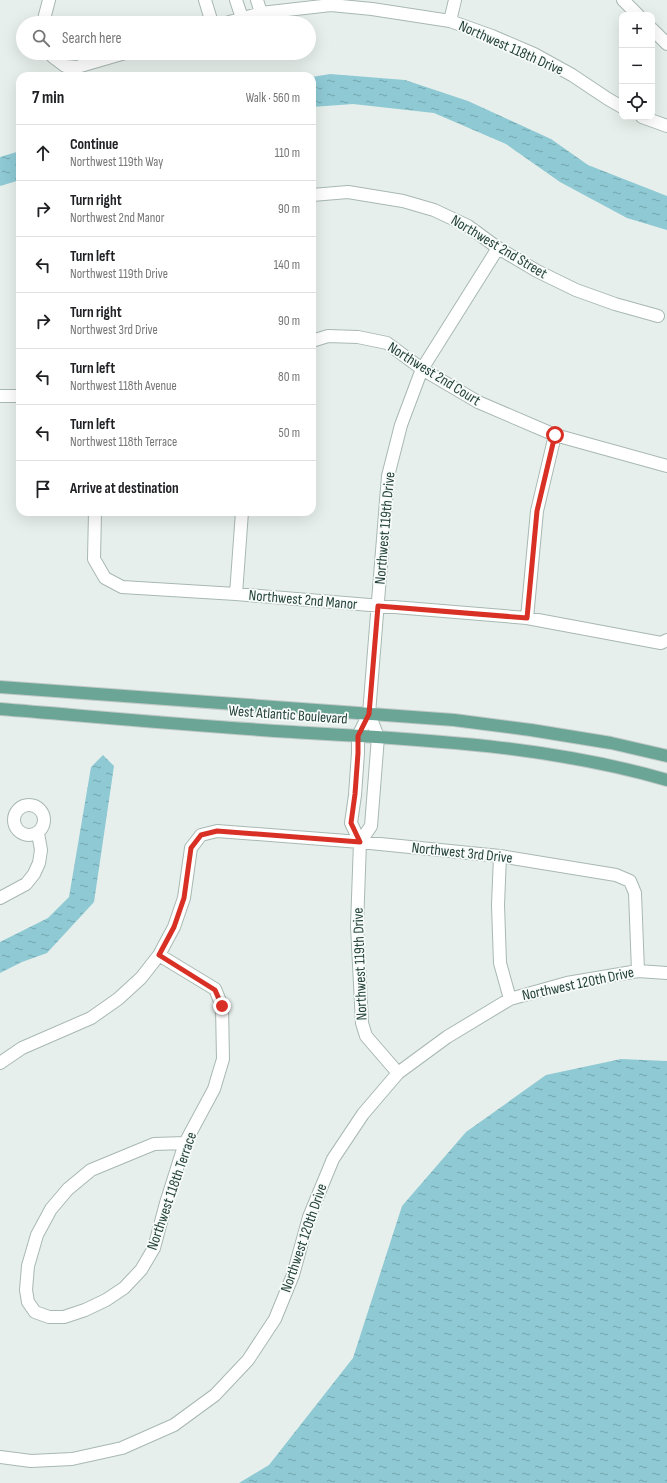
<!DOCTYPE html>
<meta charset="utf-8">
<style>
:root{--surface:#fff;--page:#f6f6f6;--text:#202124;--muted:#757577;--line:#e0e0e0}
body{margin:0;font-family:"Sofia Sans Condensed",sans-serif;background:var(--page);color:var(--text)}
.controls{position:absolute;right:12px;top:12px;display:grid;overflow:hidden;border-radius:8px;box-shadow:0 4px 16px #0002}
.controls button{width:36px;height:36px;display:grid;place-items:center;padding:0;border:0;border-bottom:1px solid var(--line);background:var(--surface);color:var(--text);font:20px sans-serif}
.stop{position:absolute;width:12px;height:12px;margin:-9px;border:3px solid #d93025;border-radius:50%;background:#fff}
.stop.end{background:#d93025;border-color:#fff;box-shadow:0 1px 4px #0008}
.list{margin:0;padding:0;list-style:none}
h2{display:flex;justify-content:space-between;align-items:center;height:52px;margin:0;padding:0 16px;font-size:17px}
h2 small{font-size:13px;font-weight:400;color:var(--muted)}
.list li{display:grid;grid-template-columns:26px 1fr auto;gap:12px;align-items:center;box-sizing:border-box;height:56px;padding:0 16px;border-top:1px solid var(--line)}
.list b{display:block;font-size:15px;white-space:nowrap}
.list p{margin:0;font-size:13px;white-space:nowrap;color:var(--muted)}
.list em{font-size:13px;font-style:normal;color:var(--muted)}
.icon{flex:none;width:22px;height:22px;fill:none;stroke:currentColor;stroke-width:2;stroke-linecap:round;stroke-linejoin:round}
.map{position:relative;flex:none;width:667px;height:1483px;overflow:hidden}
.search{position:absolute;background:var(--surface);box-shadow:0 4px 16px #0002;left:16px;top:16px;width:300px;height:44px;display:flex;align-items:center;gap:10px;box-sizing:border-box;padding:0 14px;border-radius:22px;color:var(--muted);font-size:15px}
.panel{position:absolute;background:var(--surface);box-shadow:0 4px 16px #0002;left:16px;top:72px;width:300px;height:444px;border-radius:12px}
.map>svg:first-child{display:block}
.water{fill:url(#water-ripples)}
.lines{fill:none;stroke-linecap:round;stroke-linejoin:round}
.minor-casing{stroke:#a8b8b2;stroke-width:14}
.major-casing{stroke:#c2cac8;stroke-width:14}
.minor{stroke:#fff;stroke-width:12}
.major{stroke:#6aa596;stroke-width:12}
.route{stroke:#d93025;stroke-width:5}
.labels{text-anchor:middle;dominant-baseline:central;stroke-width:3.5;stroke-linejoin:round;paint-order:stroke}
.street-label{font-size:15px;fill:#24423a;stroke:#f7fbf9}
</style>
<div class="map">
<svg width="667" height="1483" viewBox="0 0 667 1483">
<defs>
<pattern id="water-ripples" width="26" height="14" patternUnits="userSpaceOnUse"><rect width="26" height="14" fill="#8ec9d4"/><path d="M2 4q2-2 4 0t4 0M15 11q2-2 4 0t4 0" fill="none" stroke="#74a5ad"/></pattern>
</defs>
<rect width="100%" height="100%" fill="#e6efeb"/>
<path class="water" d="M 330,74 L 405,80 L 468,101 L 551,139 L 588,165 L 667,196 L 667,230 L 627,218 L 560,182 L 506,144 L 434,113 L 353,104 L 312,107 L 312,77 Z
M 20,151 L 20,180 L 0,186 L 0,157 Z
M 103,755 L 114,766 L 94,902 L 47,953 L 22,962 L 0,973 L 0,942 L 48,918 L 69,897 L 91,767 Z
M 621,1059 L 667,1061 L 667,1483 L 239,1483 L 269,1465 L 353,1358 L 402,1206 L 466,1132 L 546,1075 Z"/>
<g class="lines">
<g class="minor-casing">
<path id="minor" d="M 205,0 L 212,23
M 236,0 L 242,18
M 257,0 L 261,13
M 623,0 L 638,15
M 450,21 L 455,0
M 43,23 L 49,0
M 226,23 L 261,13 L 331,5 L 372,9 L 450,21 L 492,36 L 534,54 L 572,75 L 608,99 L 622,107
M 652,29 L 667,44
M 52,53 L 53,57 L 65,66 L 77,67 L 125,53
M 642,117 L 667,126
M 312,195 L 348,192 L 403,201 L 434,210 L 468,226 L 498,248 L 537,271 L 576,290 L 615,304 L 658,316
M 312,341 L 328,336 L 358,337 L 387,343 L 422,369 L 478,402 L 555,435 L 667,466
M 0,396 L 20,396
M 95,512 L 94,559 L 105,578 L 122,587 L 236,594 L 527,618 L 661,643 L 667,640
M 236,594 L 242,512
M 527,618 L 537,511 L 555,435
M14 820a15 15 0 1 1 30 0a15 15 0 1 1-30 0Z
M 360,842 L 371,826 L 378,737 L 369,714
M 500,856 L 498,905 L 500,963 L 510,999
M 0,898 L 26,884 L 34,874 L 39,863 L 41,850 L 38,833
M 159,955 L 215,989 L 222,1006 L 223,1059 L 214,1089 L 185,1143 L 166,1203 L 154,1248 L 141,1270 L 124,1288 L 106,1300 L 85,1310 L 64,1317 L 49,1317 L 35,1312 L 28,1302 L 26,1290 L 28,1266 L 37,1235 L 51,1209 L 68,1189 L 91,1170 L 154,1144 L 185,1143
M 0,1063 L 22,1048 L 91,1018 L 118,999 L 141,978 L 159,955 L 174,927 L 184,898 L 191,848 L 201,835 L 217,831 L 360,842 L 500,856 L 616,875 L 630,881 L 635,893 L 638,971
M 398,1073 L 366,1036 L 362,1023 L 357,926 L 360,842 L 351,823 L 355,795 L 358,753 L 358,736 L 369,714 L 388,476 L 401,425 L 422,369 L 498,248
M 0,1457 L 31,1461 L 72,1459 L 122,1448 L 174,1425 L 215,1395 L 248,1360 L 275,1319 L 293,1275 L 309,1217 L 333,1159 L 363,1114 L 398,1073 L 447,1037 L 510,999 L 567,983 L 638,971 L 667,973"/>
</g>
<g class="major-casing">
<path id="major" d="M 0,687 L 454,720 L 531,730 L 611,743 L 667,756
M 0,709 C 98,717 195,726 293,732 C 417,739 547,745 667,780"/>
</g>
<use href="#minor" class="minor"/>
<use href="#major" class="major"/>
</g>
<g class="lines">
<path class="route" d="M 222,1006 L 215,990 L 159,955 L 174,927 L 184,898 L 191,848 L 201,835 L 217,831 L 360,842 L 351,823 L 355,794 L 358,753 L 358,736 L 369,714 L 378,606 L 527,618 L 537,511 L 555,435"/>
</g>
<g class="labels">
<g class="street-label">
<text transform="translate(511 48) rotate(24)">Northwest 118th Drive</text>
<text transform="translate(499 247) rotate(31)">Northwest 2nd Street</text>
<text transform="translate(434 374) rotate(32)">Northwest 2nd Court</text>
<text transform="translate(385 528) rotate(-85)">Northwest 119th Drive</text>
<text transform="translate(303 600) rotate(5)">Northwest 2nd Manor</text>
<text transform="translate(288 715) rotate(4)">West Atlantic Boulevard</text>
<text transform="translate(462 853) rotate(6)">Northwest 3rd Drive</text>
<text transform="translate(360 964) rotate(-92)">Northwest 119th Drive</text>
<text transform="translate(578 984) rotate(-12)">Northwest 120th Drive</text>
<text transform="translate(172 1191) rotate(-71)">Northwest 118th Terrace</text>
<text transform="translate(304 1238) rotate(-71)">Northwest 120th Drive</text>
</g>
</g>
</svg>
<div class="controls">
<button>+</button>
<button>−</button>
<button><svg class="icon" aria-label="locate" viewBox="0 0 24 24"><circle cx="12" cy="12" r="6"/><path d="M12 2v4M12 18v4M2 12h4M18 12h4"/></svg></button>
</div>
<div class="stop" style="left:555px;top:435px"></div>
<div class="stop end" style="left:222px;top:1006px"></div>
<div class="search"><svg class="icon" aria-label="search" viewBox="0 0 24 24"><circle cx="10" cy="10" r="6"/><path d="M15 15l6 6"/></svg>Search here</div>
<section class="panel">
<h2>7 min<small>Walk · 560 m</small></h2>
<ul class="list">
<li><svg class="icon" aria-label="ahead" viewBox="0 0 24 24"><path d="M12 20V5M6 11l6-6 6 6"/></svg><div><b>Continue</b><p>Northwest 119th Way</p></div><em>110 m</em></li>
<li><svg class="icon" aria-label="right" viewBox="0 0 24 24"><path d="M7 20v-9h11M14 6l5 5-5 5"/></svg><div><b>Turn right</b><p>Northwest 2nd Manor</p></div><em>90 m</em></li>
<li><svg class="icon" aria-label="left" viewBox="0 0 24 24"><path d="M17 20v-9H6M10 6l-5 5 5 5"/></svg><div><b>Turn left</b><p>Northwest 119th Drive</p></div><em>140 m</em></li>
<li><svg class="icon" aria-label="right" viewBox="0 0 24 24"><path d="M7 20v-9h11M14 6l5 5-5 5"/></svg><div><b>Turn right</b><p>Northwest 3rd Drive</p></div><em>90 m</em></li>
<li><svg class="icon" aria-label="left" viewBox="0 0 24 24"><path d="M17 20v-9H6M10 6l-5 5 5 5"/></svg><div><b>Turn left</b><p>Northwest 118th Avenue</p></div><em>80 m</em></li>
<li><svg class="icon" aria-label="left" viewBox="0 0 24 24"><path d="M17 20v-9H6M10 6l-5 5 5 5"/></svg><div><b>Turn left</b><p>Northwest 118th Terrace</p></div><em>50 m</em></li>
<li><svg class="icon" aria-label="arrive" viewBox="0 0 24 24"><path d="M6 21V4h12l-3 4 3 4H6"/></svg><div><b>Arrive at destination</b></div></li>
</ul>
</section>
</div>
